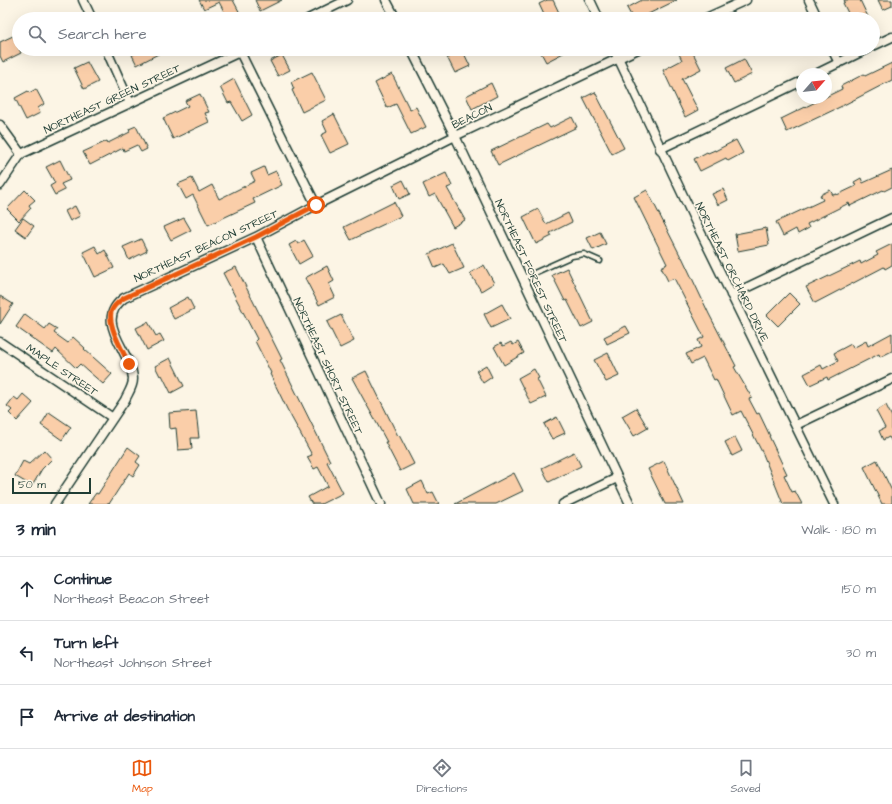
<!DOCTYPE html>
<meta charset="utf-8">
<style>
:root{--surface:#fff;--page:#f6f6f7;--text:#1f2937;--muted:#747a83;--line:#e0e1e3;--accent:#ea580c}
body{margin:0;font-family:"Architects Daughter",sans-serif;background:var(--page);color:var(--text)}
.compass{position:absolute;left:796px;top:68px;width:36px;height:36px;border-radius:50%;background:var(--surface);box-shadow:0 4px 16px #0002;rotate:62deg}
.scale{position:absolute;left:12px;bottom:10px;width:79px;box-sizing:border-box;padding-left:4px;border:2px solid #1f3d34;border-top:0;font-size:11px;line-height:14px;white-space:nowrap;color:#1f3d34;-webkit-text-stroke:3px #fcf5e5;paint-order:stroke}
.stop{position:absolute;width:12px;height:12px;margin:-9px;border:3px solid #ea580c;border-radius:50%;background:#fff}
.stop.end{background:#ea580c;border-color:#fff;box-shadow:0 1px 4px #0008}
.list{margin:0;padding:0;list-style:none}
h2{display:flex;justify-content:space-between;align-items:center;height:52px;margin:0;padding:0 16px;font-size:17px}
h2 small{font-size:13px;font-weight:400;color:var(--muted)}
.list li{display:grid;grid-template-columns:26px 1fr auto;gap:12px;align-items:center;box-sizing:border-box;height:64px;padding:0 16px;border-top:1px solid var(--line)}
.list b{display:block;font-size:15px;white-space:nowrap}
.list p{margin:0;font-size:13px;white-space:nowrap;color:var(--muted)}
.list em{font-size:13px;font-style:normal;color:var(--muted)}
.icon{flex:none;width:22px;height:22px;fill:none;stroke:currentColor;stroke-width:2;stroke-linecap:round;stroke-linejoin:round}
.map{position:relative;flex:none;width:892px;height:504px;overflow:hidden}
.search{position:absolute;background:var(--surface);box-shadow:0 4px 16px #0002;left:12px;right:12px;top:12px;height:44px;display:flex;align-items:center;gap:10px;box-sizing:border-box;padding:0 14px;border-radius:22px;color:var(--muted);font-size:15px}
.sheet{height:244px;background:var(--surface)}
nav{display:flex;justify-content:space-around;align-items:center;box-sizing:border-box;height:56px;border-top:1px solid var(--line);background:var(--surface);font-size:11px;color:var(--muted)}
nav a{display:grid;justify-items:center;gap:2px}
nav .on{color:var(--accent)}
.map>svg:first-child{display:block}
.building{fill:#facea9;stroke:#1f3d34}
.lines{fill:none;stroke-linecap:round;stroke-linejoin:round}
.lane-casing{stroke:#1f3d34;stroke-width:7}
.street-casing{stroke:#1f3d34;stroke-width:11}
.lane{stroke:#fcf5e5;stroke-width:4}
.street{stroke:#fcf5e5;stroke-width:8}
.route{stroke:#ea580c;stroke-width:5}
.labels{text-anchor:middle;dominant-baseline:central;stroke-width:3.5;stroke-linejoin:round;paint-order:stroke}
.street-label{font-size:11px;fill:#1f3d34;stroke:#fcf5e5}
</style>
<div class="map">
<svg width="892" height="504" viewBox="0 0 892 504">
<rect width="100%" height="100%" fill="#fcf5e5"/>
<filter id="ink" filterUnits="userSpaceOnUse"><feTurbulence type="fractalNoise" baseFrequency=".025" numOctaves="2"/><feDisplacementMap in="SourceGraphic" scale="8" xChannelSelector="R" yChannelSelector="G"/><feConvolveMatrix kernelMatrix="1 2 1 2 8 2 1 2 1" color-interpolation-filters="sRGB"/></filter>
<g filter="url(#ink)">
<path class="building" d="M 199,0 L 233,0 L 243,19 L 228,19 L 219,2 L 204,9 Z
M 255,0 L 282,0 L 260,11 Z
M 547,0 L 553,0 L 562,19 L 546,19 L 539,4 Z
M 642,0 L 677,0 L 638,19 L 633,19 L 627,8 Z
M 844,0 L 860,0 L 869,19 L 851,19 L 843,3 L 845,2 Z
M 878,0 L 892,0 L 892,6 L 883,10 Z
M 13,36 L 21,53 L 3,62 L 0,56 L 0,42 Z
M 144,49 L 168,49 L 137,65 L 132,55 Z
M 443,49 L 462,49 L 470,66 L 455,73 Z
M 539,49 L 571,49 L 546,62 Z
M 685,49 L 691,49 L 701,69 L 682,79 L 698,110 L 685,117 L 663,70 L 682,60 L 678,52 Z
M 282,55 L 290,70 L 278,76 L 270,61 Z
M 744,59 L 752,74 L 734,83 L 726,68 Z
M 87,62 L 98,82 L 84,89 L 74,68 Z
M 892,63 L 892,80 L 840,107 L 787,132 L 781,119 L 842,89 L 841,86 L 864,74 L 865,76 Z
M 312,72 L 326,100 L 302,112 L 292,90 L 294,89 L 291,82 Z
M 392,74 L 410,110 L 416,107 L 426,127 L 411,134 L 396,104 L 387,108 L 375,83 Z
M 234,79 L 252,115 L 242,121 L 231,102 L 228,103 L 220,87 Z
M 491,83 L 497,96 L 472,109 L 466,96 Z
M 36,89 L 44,104 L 38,108 L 40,113 L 26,120 L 15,98 L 28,91 L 29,93 Z
M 595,92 L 624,148 L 612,154 L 583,98 Z
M 200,94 L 209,112 L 205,113 L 209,122 L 173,139 L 163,118 L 188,106 L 185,101 Z
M 334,114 L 349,144 L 330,153 L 321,135 L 327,132 L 322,121 Z
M 572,117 L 577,127 L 498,165 L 491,151 L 547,124 L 550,128 Z
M 136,126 L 147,149 L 141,152 L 137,145 L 124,151 L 123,148 L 90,165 L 83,152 L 107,141 L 108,143 L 130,132 L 129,129 Z
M 736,140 L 743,153 L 728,161 L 726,158 L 700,171 L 694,159 L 707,152 L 708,153 L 715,150 L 715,151 Z
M 60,160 L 70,180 L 61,184 L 65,190 L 55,195 L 50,186 L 55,183 L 46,167 Z
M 264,167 L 267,175 L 276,171 L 282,185 L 253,199 L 255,203 L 208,225 L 193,195 L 186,199 L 178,184 L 192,178 L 199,192 L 212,185 L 219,199 L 255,181 L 251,173 Z
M 892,170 L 892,187 L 884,191 L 883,190 L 850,206 L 849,203 L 807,224 L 809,228 L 798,234 L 796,229 L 783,236 L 776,222 L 823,200 L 820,195 L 830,190 L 833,195 L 837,194 L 837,195 L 856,186 L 854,182 L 861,178 L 863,183 Z
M 446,173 L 452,186 L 447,188 L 465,220 L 453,227 L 435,194 L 429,197 L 423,184 Z
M 403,180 L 410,194 L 399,199 L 393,185 Z
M 723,189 L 728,200 L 718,205 L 712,194 Z
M 25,190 L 35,200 L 29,205 L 31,208 L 19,221 L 7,209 Z
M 647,190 L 681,257 L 682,257 L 709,314 L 736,366 L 734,367 L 752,398 L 749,399 L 757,414 L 759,413 L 770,436 L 769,436 L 787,474 L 784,475 L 792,492 L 795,491 L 802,504 L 783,504 L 763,454 L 741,411 L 733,415 L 716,379 L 714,380 L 703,358 L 691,364 L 686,354 L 701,347 L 698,340 L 704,337 L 674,278 L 668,281 L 661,267 L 667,264 L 634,197 Z
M 394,202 L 401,216 L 351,240 L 344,227 Z
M 75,206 L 80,216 L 70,221 L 65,211 Z
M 538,209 L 546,224 L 568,213 L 572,222 L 550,233 L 552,236 L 536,244 L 523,217 Z
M 23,218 L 34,226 L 26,237 L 15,229 Z
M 184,218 L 191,230 L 171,240 L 164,227 Z
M 766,228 L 769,245 L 738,251 L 735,234 Z
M 600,232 L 606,244 L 593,250 L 587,238 Z
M 141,239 L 147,251 L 129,260 L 123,247 Z
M 304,240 L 313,256 L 299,264 L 289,245 L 296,241 L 298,244 Z
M 452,243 L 464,268 L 450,274 L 444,264 L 435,268 L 429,254 Z
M 892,244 L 892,265 L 885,269 L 884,267 L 815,303 L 806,287 L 860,261 L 861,264 L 878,255 L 876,252 Z
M 95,246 L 99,254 L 105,250 L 114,268 L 95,277 L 83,252 Z
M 484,265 L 494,283 L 481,291 L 470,273 Z
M 327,266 L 334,281 L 329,284 L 335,297 L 319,305 L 305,278 Z
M 236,267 L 282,359 L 280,360 L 330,461 L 327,462 L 343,493 L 321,504 L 312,504 L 308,497 L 328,486 L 318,467 L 314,469 L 307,457 L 312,455 L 287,409 L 270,374 L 271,373 L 255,341 L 257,339 L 223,273 Z
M 567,268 L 593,322 L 581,328 L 567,300 L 565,301 L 552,275 Z
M 789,293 L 800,304 L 778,326 L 767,315 Z
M 0,296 L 13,304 L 0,324 Z
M 188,297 L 194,309 L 174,319 L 168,308 Z
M 502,304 L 510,319 L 491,328 L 484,314 Z
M 25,314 L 45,329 L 49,324 L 57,329 L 54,333 L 68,343 L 73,337 L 85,348 L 84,349 L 112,374 L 103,384 L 80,364 L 76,368 L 56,349 L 53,353 L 16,327 Z
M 341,315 L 354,341 L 340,348 L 327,322 Z
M 148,322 L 156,336 L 160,334 L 164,341 L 147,350 L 136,328 Z
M 626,326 L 630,333 L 607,344 L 604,337 Z
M 892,333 L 892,351 L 880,357 L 879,354 L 828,380 L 827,377 L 810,385 L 804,374 L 821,365 L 823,369 L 838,361 L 834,353 L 851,344 L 853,348 L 866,341 L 868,346 Z
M 511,342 L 513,345 L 518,342 L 524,353 L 504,365 L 494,347 L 501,343 L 503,346 Z
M 608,353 L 619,376 L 606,382 L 594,360 Z
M 170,358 L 184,386 L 171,393 L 162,375 L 160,376 L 155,366 Z
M 486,365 L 492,377 L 483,383 L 476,371 Z
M 534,369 L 539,378 L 537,379 L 546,397 L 531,404 L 518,378 Z
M 366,371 L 398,436 L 399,435 L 414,464 L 400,471 L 385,442 L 387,442 L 352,378 Z
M 23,394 L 33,403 L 17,421 L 9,413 L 12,410 L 7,406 L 14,397 L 18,400 Z
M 886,405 L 892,417 L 892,442 L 889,437 L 883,440 L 879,431 L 885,428 L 876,411 Z
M 636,408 L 648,428 L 634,436 L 622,416 Z
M 196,411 L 199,438 L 191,438 L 192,449 L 178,450 L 176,428 L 170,429 L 169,413 Z
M 49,412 L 71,427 L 62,440 L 41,425 Z
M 557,417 L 565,433 L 552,439 L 544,424 Z
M 735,437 L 742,451 L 732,456 L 725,442 Z
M 128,447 L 140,456 L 136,462 L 140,465 L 133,476 L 129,473 L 109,504 L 88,504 L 96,493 L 98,494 Z
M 44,450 L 52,459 L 42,469 L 32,486 L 15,476 L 23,461 L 29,464 Z
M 574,452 L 581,466 L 549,482 L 542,468 Z
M 877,460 L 892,491 L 892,504 L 882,504 L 864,467 Z
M 664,461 L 684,504 L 665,504 L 648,469 Z
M 514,473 L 523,491 L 496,504 L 455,504 Z
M 422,481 L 428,494 L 433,492 L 439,504 L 414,504 L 407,489 Z"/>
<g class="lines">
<g class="lane-casing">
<path id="lane" d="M 523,278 L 572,256 L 584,254 L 600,261"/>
</g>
<g class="street-casing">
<path id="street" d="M 83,0 L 92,19
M 386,0 L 396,19
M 590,0 L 599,19
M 809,0 L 818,19
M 308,19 L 347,0
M 704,19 L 746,0
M 873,46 L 892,37
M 106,49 L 130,103
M 411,49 L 455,136 L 630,504
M 614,49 L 696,223 L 834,504
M 832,49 L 839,63
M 240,52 L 316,205
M 816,74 L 867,49
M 0,125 L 21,154
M 660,149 L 802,81
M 0,185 L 21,154 L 246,49
M 256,237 L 381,504
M 731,295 L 892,218
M 0,342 L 113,418
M 796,425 L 892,379
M 55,504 L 125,400 C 128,393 133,387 133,379 C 132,351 92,322 124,298 L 256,237 L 316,205 L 455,136 L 638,49
M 563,504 L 617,478"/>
</g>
<use href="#lane" class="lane"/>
<use href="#street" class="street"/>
</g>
</g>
<g class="lines" filter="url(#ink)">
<path class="route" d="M 129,364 C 123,351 108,327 111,312 C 113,306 118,302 124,298 L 256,237 L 316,205"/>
</g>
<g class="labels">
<g class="street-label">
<text transform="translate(112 99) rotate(-25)">NORTHEAST GREEN STREET</text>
<text transform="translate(472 116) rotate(-26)">BEACON</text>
<text transform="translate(206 246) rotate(-25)">NORTHEAST BEACON STREET</text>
<text transform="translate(531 271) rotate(65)">NORTHEAST FOREST STREET</text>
<text transform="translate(732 272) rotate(64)">NORTHEAST ORCHARD DRIVE</text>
<text transform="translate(328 366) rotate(65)">NORTHEAST SHORT STREET</text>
<text transform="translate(62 370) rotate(34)">MAPLE STREET</text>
</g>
</g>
</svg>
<svg class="compass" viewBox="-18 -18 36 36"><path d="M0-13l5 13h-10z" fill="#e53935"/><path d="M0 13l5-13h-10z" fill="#747a83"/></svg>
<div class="scale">50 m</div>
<div class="stop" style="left:316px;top:205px"></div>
<div class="stop end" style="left:129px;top:364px"></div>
<div class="search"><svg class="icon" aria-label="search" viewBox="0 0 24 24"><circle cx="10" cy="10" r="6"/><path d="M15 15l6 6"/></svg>Search here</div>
</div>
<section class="sheet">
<h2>3 min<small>Walk · 180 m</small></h2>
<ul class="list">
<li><svg class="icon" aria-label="ahead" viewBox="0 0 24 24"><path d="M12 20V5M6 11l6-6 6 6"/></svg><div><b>Continue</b><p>Northeast Beacon Street</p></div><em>150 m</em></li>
<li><svg class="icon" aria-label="left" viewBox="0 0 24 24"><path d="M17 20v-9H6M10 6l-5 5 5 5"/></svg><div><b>Turn left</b><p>Northeast Johnson Street</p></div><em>30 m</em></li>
<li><svg class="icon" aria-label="arrive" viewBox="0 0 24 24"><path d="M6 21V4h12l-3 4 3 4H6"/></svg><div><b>Arrive at destination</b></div></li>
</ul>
</section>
<nav>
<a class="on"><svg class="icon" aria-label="map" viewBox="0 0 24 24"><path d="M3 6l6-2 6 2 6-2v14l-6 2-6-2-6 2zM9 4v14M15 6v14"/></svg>Map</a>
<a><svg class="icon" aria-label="directions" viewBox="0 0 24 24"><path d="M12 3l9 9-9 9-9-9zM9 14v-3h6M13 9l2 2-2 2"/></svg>Directions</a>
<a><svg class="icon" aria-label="saved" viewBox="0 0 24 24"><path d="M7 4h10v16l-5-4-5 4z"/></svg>Saved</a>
</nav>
